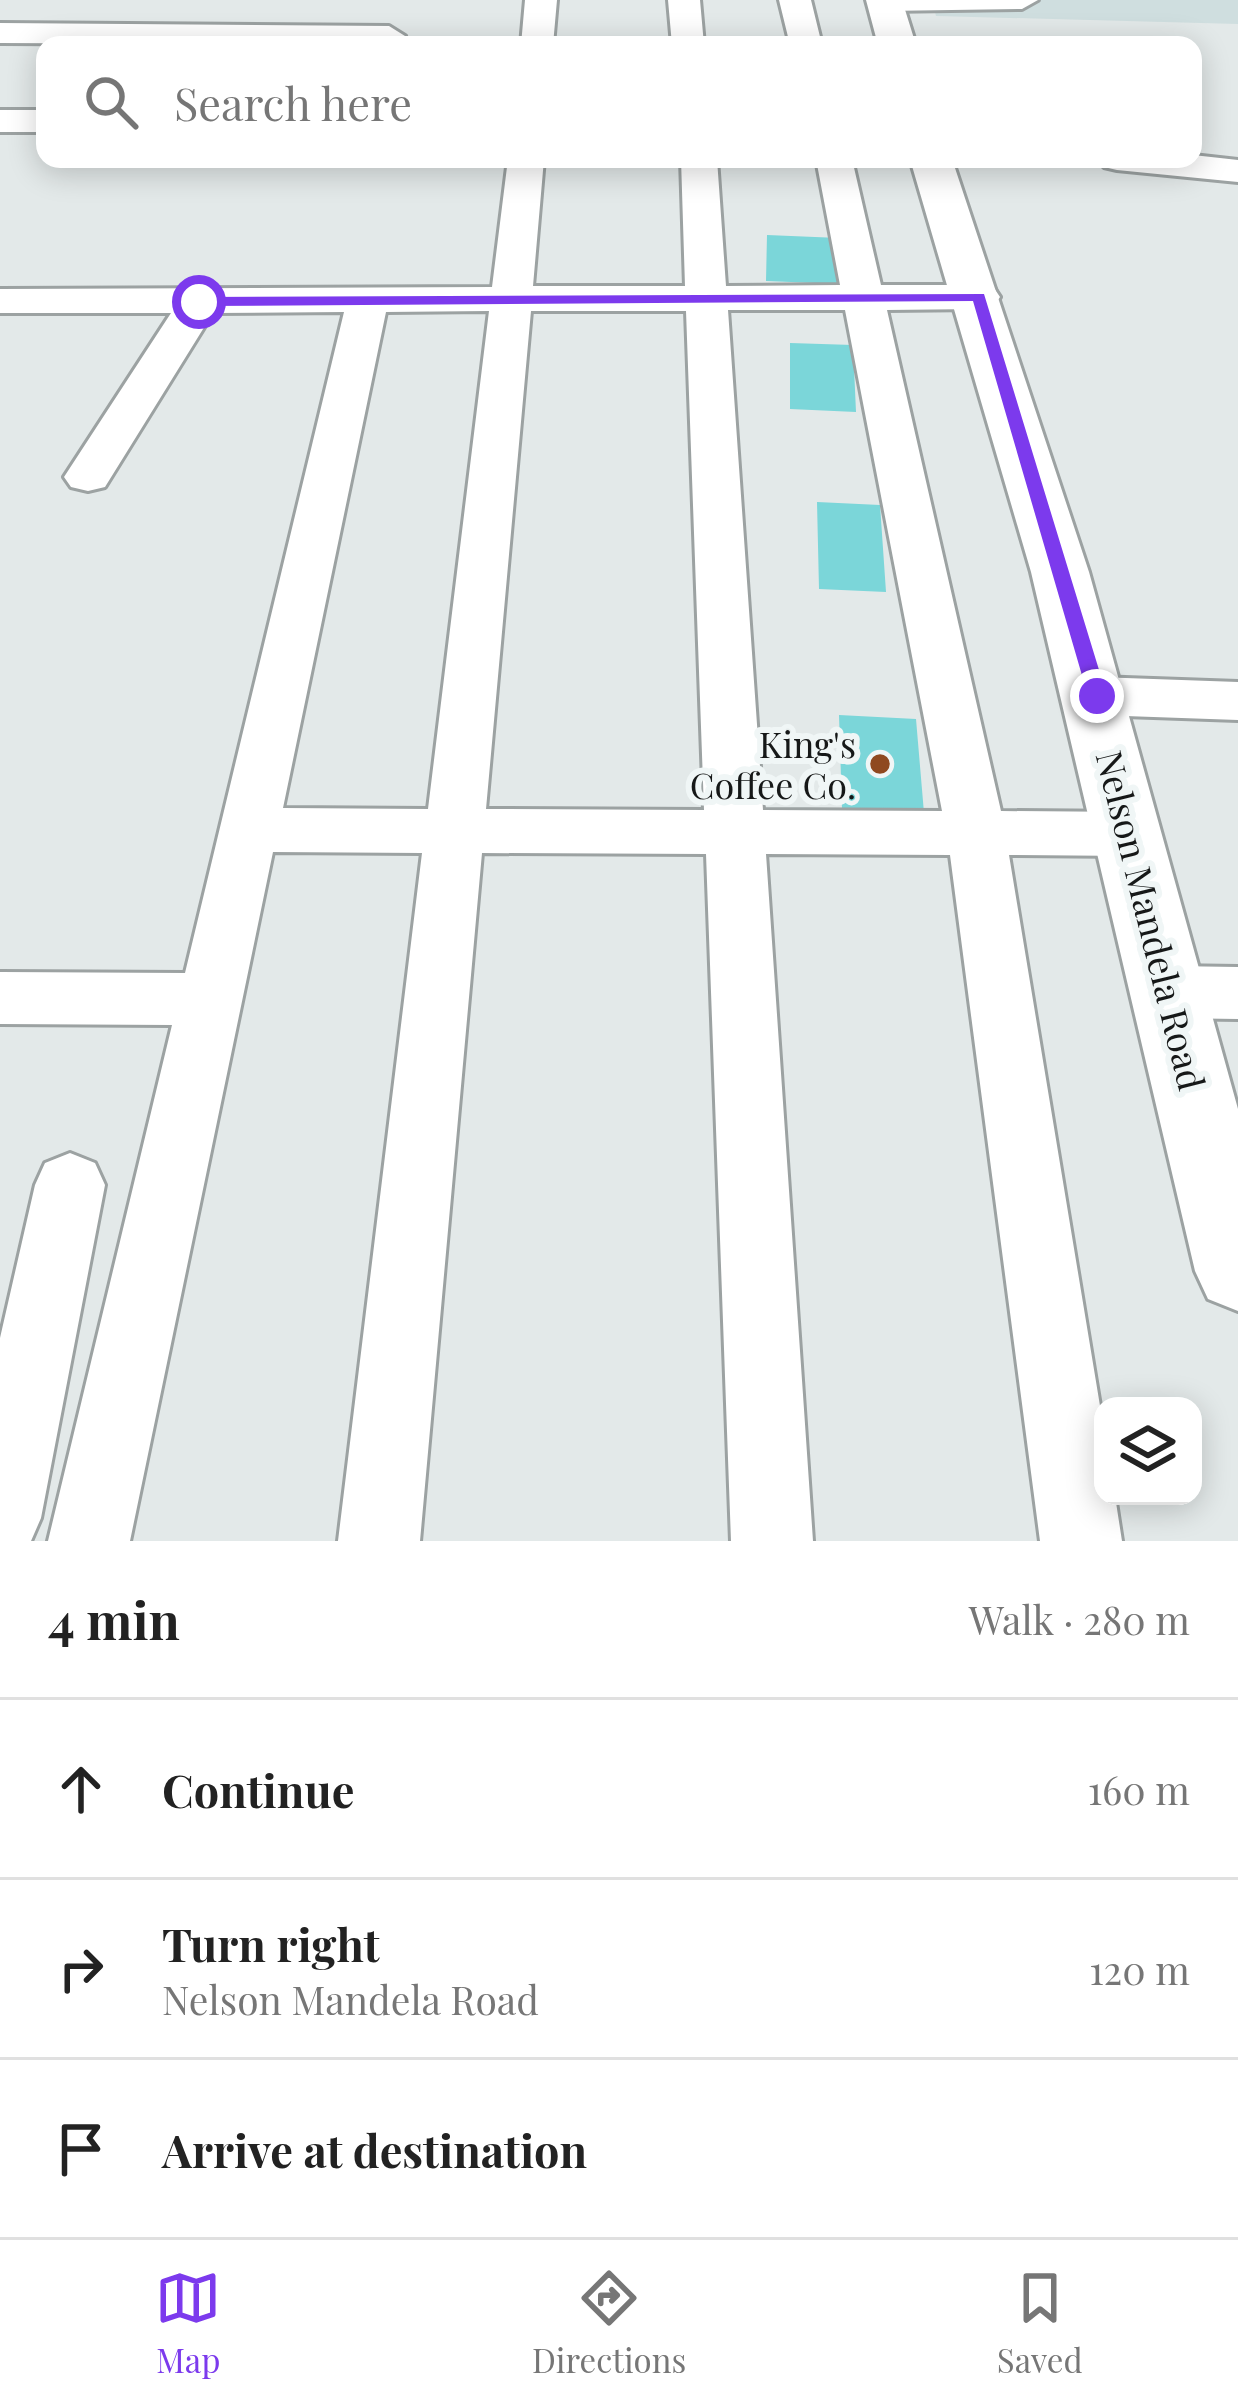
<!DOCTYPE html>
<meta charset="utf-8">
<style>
:root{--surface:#fff;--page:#f2f2f2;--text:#222;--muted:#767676;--line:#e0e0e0;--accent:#7c3aed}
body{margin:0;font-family:"Playfair Display",serif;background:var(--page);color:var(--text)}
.controls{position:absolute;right:36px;bottom:36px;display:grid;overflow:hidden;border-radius:24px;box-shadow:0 6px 30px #0003}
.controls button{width:108px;height:108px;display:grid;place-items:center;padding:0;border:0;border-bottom:3px solid var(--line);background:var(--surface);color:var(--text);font:60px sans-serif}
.stop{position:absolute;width:36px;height:36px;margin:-27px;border:9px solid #7c3aed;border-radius:50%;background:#fff}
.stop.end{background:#7c3aed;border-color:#fff;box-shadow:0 3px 12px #0008}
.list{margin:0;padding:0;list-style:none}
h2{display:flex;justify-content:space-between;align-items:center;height:156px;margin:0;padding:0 48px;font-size:51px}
h2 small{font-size:39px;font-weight:400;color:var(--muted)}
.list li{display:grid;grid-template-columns:78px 1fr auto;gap:36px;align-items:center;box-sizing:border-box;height:180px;padding:0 48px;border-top:3px solid var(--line)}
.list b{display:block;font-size:45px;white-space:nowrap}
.list p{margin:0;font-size:39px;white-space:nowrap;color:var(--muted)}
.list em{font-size:39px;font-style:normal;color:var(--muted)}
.icon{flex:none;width:66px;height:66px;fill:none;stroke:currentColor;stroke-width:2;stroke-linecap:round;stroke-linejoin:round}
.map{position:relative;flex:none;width:1238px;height:1541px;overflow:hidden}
.search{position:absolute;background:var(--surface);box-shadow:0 6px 30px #0003;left:36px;right:36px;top:36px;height:132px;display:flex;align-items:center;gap:30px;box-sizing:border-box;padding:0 42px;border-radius:24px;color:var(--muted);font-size:45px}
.sheet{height:696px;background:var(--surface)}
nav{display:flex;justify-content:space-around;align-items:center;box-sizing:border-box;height:168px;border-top:3px solid var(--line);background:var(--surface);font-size:33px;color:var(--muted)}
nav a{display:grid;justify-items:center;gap:6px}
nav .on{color:var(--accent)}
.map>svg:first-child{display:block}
.built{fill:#cfdedf}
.building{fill:#7bd6d9}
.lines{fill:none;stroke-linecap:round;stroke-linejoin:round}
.minor-casing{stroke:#9ca2a2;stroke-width:6}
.major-casing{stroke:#9ca2a2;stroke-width:6}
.minor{fill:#fff;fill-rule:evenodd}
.major{fill:#fff;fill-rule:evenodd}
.route{fill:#7c3aed}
.poi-dot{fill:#8f4920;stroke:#f0f6f6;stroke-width:4.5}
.labels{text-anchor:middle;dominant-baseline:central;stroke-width:12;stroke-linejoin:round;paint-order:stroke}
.poi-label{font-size:36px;fill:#161818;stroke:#f0f6f6;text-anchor:end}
.street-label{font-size:36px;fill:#161818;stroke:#f0f6f6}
</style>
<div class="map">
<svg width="1238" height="1541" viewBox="0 0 1238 1541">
<rect width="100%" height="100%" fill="#e3e9e9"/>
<path class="built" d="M 932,0 L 1238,0 L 1238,24 L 936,16 Z"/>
<path class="building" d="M 767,235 L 839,238 L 841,284 L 766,281 Z
M 790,343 L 853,345 L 856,412 L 790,409 Z
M 817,502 L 880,505 L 886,592 L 819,589 Z
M 839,715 L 916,719 L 924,813 L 842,809 Z"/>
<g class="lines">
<g class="minor-casing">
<path id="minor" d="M 525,0 L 557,0 L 553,45 L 521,45 Z
M 668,0 L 700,0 L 704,45 L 672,45 Z
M 779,0 L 811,0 L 822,45 L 790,45 Z
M 871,0 L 1038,0 L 1022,9 L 885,11 L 874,9 Z
M 0,23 L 389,26 L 405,36 L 392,45 L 0,43 Z
M 0,110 L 45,110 L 45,132 L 0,132 Z
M 1193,155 L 1238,160 L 1238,182 L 1117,170 L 1104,167 L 1099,159 Z
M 508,159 L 544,159 L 533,286 L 685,286 L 681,159 L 717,159 L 726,286 L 840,285 L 816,159 L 852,159 L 881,285 L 979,285 L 994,288 L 1000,297 L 994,306 L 979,309 L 887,310 L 1001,811 L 1131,812 L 1152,818 L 1161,834 L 1152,850 L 1131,856 L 1009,855 L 1103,1424 L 1103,1496 L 1115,1496 L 1122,1541 L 1040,1541 L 950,855 L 766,854 L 813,1541 L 731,1541 L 706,854 L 482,853 L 420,1541 L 338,1541 L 422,853 L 273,852 L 130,1541 L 48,1541 L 172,1025 L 0,1024 L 0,972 L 185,973 L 344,312 L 213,313 L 105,487 L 88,491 L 71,487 L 64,477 L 171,313 L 0,313 L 0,289 L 492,287 ZM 728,310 L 845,310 L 942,811 L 763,810 ZM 489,311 L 428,809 L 283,808 L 386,312 ZM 531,311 L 686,311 L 704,810 L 486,809 Z
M 1097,677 L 1238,682 L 1238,720 L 1097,715 L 1078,709 L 1070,696 L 1078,683 Z
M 1170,966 L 1238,967 L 1238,1019 L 1170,1018 L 1147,1010 L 1138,992 L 1147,974 Z
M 70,1153 L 95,1163 L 105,1185 L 41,1518 L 31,1541 L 0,1541 L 0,1338 L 35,1185 L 45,1163 Z"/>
</g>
<g class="major-casing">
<path id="major" d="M 866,0 L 902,0 L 916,45 L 878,45 Z
M 910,159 L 952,159 L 1089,572 L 1238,1109 L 1238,1311 L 1208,1299 L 1195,1271 L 1031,572 Z"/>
</g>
<use href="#minor" class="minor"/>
<use href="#major" class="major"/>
</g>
<path class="route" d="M 984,294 L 1107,696 L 1104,700 L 1091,700 L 1088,696 L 973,301 L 199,306 L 192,302 L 199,297 Z"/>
<circle class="poi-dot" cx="880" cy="764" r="12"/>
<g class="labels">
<g class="poi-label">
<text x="856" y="743">King's<tspan x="856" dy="41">Coffee Co.</tspan></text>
</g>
<g class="street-label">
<text transform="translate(1152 920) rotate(76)">Nelson Mandela Road</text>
</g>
</g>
</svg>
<div class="controls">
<button><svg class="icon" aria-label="layers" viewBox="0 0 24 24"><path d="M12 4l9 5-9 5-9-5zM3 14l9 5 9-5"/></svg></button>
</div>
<div class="stop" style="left:199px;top:302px"></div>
<div class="stop end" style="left:1097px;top:696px"></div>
<div class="search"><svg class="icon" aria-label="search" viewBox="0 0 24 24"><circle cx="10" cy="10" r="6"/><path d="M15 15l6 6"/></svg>Search here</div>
</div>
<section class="sheet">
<h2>4 min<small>Walk · 280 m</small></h2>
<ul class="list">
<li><svg class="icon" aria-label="ahead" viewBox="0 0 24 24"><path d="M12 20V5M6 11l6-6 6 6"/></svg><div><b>Continue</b></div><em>160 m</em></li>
<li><svg class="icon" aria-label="right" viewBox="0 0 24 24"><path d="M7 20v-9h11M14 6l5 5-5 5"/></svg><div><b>Turn right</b><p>Nelson Mandela Road</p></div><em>120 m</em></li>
<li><svg class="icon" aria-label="arrive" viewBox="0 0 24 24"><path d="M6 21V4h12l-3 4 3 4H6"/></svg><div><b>Arrive at destination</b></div></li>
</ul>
</section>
<nav>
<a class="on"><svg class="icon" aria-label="map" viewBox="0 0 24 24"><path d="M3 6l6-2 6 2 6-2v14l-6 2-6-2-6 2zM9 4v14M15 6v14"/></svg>Map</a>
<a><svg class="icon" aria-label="directions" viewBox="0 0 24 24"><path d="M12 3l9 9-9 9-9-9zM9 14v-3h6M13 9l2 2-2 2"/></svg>Directions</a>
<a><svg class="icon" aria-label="saved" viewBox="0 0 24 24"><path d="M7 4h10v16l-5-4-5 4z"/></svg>Saved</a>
</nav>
